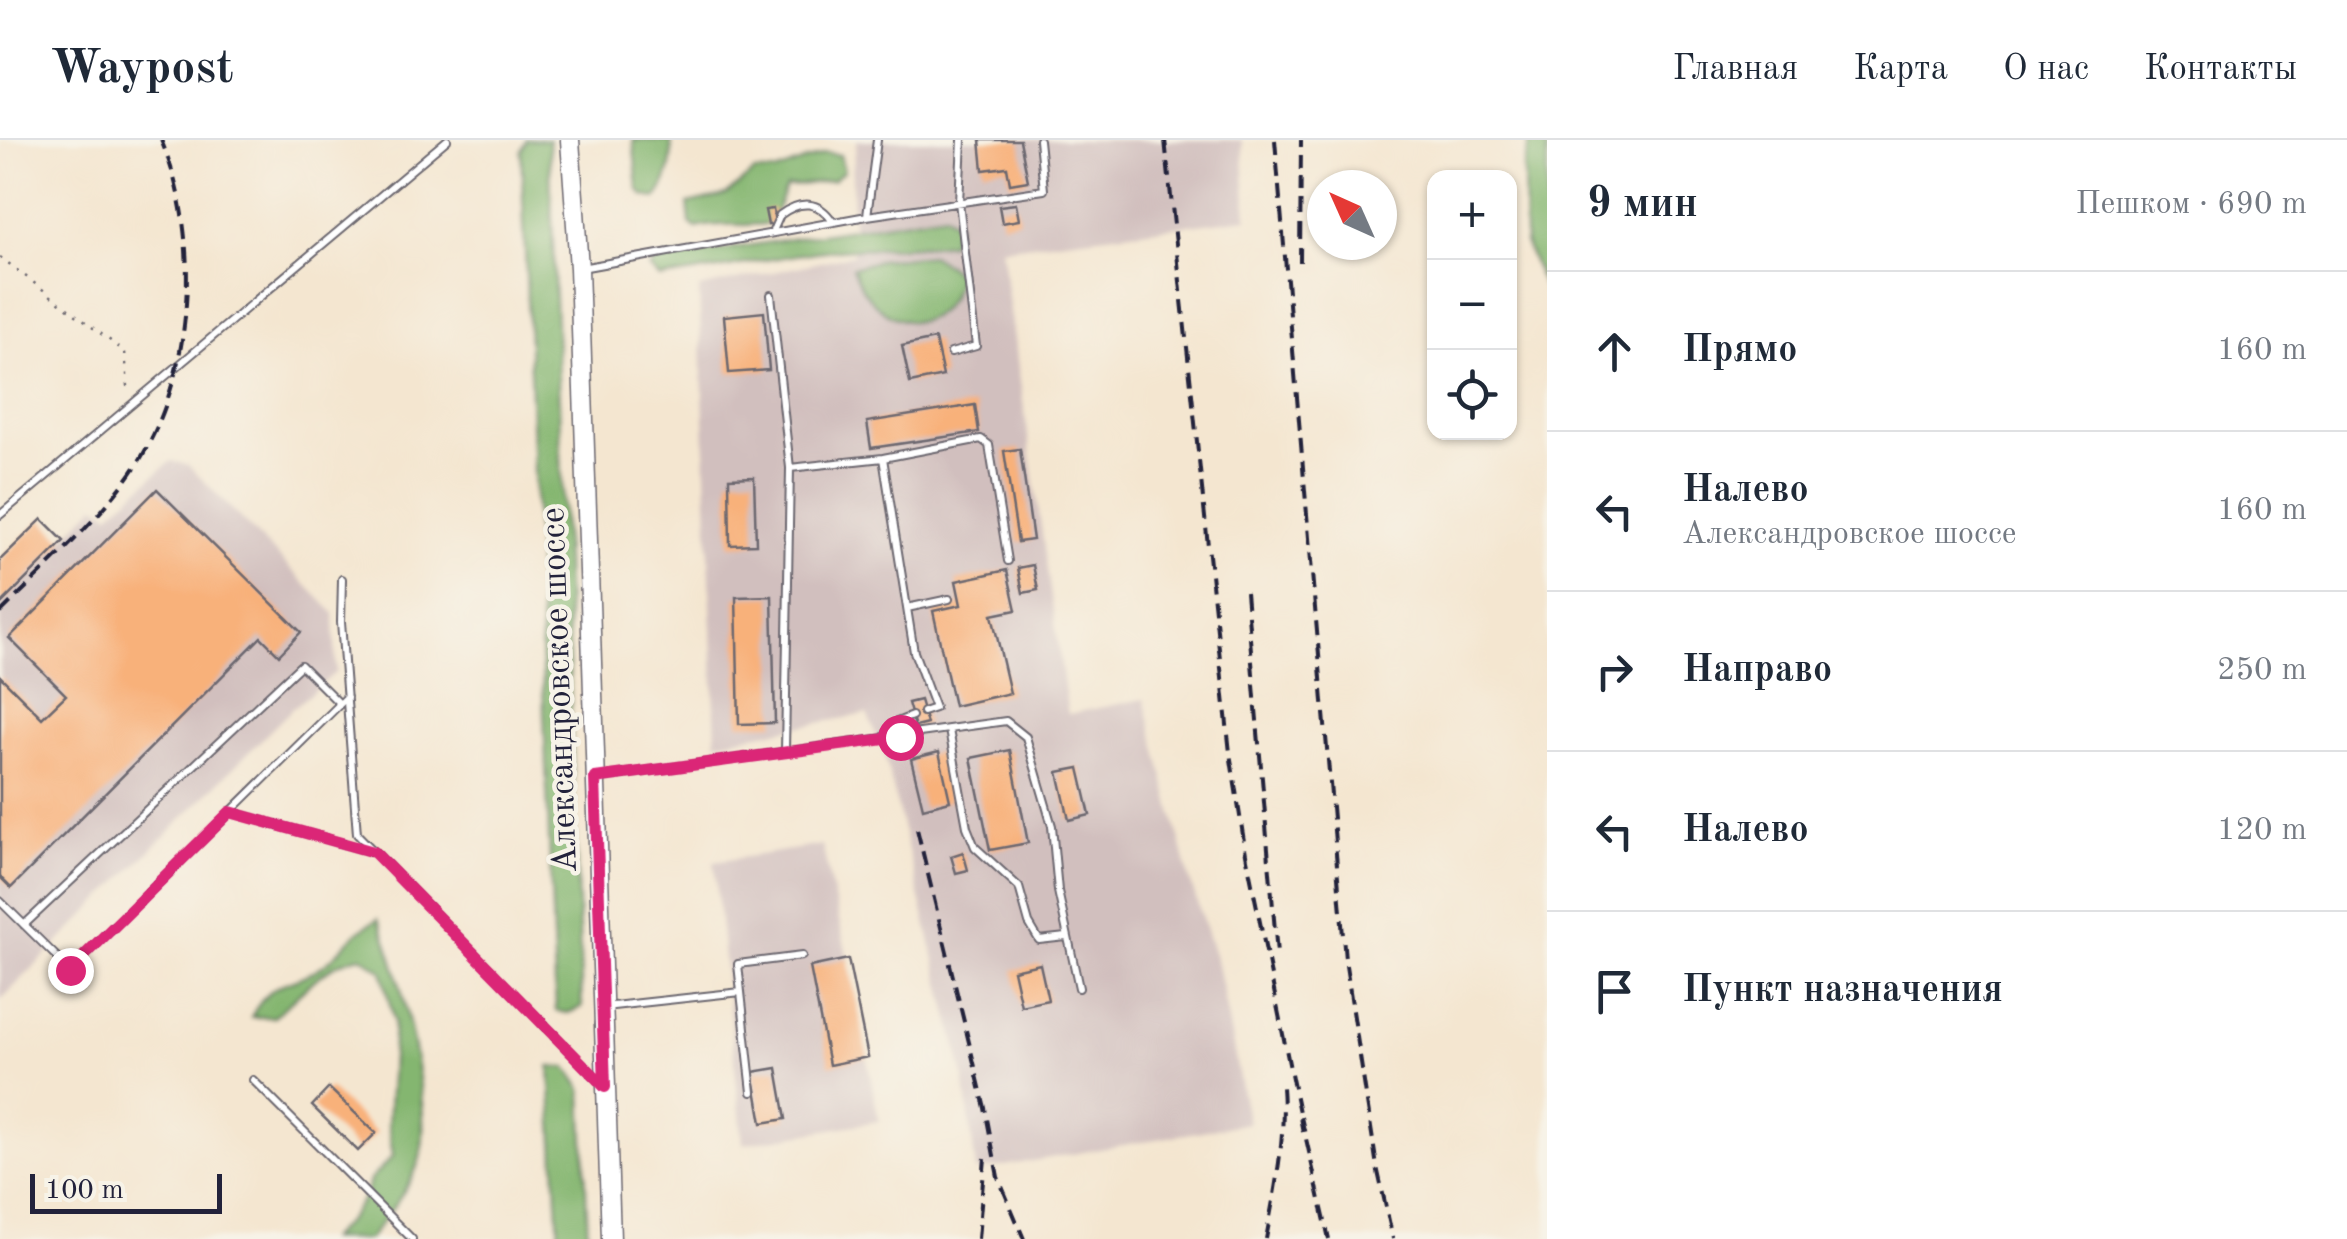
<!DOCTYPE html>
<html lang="ru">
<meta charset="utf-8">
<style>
:root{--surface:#fff;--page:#f6f6f7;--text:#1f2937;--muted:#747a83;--line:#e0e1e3}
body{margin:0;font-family:"Old Standard TT",serif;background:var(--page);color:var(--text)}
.controls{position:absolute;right:30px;top:30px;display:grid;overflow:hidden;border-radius:20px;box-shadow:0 2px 8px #0004}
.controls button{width:90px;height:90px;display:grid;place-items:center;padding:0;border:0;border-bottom:2px solid var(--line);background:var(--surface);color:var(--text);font:50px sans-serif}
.compass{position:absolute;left:1307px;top:30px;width:90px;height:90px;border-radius:50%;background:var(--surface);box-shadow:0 2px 8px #0004;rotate:315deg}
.scale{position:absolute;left:30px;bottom:25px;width:192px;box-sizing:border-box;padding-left:10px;border:5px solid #22223b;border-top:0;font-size:28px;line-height:35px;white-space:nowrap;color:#22223b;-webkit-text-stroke:8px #f7f3e8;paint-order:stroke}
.stop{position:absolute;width:30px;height:30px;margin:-22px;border:8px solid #db2777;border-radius:50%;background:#fff}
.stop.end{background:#db2777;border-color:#fff;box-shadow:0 2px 10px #0008}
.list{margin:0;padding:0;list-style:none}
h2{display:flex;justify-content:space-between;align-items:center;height:130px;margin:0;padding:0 40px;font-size:42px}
h2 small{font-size:32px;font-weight:400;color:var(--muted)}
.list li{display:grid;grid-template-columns:65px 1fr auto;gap:30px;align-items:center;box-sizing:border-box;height:160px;padding:0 40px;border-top:2px solid var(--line)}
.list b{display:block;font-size:38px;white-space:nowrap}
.list p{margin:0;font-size:32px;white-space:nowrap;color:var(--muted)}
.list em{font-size:32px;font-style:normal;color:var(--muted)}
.icon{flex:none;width:55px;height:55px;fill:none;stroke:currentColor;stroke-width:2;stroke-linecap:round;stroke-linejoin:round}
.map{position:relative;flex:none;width:1547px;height:1099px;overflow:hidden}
header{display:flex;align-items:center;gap:60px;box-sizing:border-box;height:140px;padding:0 50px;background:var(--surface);border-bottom:2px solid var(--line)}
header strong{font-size:48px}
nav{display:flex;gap:55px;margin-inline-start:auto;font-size:35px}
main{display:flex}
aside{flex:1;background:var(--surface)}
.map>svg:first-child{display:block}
.industrial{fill:#d1bfbe}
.forest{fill:#84b670;stroke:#536c56;stroke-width:2.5}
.building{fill:#f8b17a}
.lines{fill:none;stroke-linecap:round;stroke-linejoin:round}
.service-casing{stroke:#6c676f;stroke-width:10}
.secondary-casing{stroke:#6c676f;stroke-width:21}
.path{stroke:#6c676f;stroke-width:2.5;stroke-dasharray:2.5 8;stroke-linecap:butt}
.service{stroke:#fff;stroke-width:6}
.secondary{stroke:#fff;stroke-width:18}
.rail{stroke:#22223b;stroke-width:4;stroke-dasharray:15 8;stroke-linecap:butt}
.route{stroke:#db2777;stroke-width:12}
.labels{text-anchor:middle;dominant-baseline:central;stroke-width:9;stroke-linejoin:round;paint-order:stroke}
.street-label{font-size:35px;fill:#22223b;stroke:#f7f3e8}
</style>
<header>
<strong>Waypost</strong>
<nav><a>Главная</a><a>Карта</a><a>О нас</a><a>Контакты</a></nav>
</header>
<main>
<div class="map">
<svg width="1547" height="1099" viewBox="0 0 1547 1099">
<rect width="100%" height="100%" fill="#f7f3e8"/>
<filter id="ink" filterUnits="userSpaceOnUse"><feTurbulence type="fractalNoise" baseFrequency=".01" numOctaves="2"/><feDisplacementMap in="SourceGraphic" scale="20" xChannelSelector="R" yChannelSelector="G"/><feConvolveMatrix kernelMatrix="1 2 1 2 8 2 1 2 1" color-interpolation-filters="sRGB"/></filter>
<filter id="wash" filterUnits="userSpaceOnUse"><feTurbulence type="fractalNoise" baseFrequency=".0048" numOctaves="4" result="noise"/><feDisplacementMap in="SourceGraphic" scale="40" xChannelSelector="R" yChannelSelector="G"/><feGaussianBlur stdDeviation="2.25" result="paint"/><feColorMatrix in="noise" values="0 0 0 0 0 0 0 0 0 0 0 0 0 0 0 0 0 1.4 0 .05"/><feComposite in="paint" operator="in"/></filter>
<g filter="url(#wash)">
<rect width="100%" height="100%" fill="#f4e6d0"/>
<path class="industrial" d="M 857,0 L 1242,0 L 1247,78 L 1001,108 L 1068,574 L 1144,559 L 1189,737 L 1217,824 L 1248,983 L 976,1031 L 964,937 L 884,613 L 867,574 L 716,602 L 699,148 L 853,115 L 852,33 Z
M 171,321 L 188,325 L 334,473 L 336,532 L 291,570 L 0,861 L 0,465 L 96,365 L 110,374 Z
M 822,705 L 848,819 L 879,981 L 743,1004 L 714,722 Z"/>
<path class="forest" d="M 526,0 L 549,0 L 582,867 L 568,873 L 556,871 L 521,11 Z
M 633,0 L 671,0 C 673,21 669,41 656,58 L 644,56 L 638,49 Z
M 1530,0 L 1547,0 L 1547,155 L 1525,103 L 1524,28 Z
M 825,13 L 840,15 L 844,31 L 833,40 L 786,47 L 771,83 C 746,88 721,81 696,88 L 690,83 L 688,64 L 726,55 L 754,32 L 775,32 Z
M 945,74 L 957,85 L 950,103 C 905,109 860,107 816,112 C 763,119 712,132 660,138 L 649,128 L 658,120 Z
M 931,115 L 959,133 C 943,207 874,189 852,128 L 880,120 Z
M 378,779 C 399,824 435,974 419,1021 C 409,1050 387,1075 369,1099 L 329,1099 L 350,1078 L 366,1054 L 370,1040 L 393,1016 L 388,985 L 394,882 L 382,831 L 361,816 C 327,822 299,854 274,877 L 251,877 C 275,833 293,848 325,824 C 346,807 351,793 378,779 Z
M 550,927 L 567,927 L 582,949 L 588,1099 L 559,1099 Z"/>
<g id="blocks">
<path class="building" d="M 980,0 L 1020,0 L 1028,41 L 1010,44 L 1007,27 L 983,30 Z
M 1016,64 L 1019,80 L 1002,83 L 999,66 Z
M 773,69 L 775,84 L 768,85 L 765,70 Z
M 764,172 L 769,230 L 729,233 L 724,176 Z
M 935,199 L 943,236 L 910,243 L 902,206 Z
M 975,265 L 979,292 L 871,308 L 867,282 Z
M 1020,309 L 1033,400 L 1018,402 L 1004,311 Z
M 754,337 L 756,404 L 730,405 L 729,338 Z
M 157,349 L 301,492 L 279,515 L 261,497 L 11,748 L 0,737 L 0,536 L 42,578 L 66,555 L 9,498 Z
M 42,379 L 64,401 L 0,465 L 0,420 Z
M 1033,425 L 1038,450 L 1023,453 L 1018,428 Z
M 1007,430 L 1016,470 L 992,475 L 1010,553 L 954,566 L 933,471 L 961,465 L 956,441 Z
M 772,456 L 775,583 L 739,584 L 736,457 Z
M 920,560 L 927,584 L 915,587 L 908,563 Z
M 1010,610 L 1028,703 L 990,710 L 971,618 Z
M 939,612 L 950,661 L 923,668 L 911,619 Z
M 1079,628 L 1090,675 L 1069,680 L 1058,632 Z
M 963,712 L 968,730 L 956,733 L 951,716 Z
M 848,819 L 868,917 L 829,925 L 810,827 Z
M 1040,824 L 1048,860 L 1021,866 L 1013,830 Z
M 777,928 L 786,979 L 762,983 L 753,932 Z
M 329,948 L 376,993 L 358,1011 L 312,966 Z"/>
</g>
</g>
<g filter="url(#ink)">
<use href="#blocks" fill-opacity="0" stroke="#6c676f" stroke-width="2.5"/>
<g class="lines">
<g class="service-casing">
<path id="service" d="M 867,76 L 877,0
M 772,93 L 780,75 C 800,60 819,60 833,82
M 581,128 L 867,76 L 1044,50 L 1039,0
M 771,155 L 790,328 L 785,612
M 951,213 L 976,206 L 959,62 L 962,0
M 790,328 L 883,318
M 0,375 L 447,0
M 342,439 L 341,482 L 357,694 L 601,943
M 907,468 L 949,459
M 923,572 L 935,568 L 914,512 L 883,318 L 981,299 L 989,305 L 1008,421
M 949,590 L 967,687 L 975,707 L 1019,747 L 1029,783 L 1039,800 L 1066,797
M 884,598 L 892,584 L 912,576
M 597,638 L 1006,581 L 1026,597 L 1052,686 L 1058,751 L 1079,848
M 231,672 L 373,712
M 0,761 L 70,830 L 347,557
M 24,785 L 301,525 L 340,564
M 741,852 L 752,952
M 604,867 L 741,852 L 738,824 L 802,816
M 253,940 L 412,1099"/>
</g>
<g class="secondary-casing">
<path id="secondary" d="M 570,0 L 579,128 L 611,1099"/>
</g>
<path class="path" d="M 0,117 L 125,212 L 128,246 L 133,251"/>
<use href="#service" class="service"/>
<use href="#secondary" class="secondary"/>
<path class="rail" d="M 1165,0 L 1230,613 L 1246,714 L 1303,992
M 1275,0 L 1345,819 L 1377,1027 L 1393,1099
M 1300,122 L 1301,0
M 1246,452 L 1277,814
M 0,473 C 43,430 91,388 127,339 C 194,248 204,102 161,0
M 917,689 L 985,968 L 998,1037 L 1024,1099
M 1301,977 L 1329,1099
M 978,1099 L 985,1018
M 1266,1099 C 1275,1049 1286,998 1282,947"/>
</g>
</g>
<g class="lines" filter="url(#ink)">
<path class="route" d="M 70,830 L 230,672 L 374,712 L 605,947 L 595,638 L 900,597"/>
</g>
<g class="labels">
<g class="street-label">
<text transform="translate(560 550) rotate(-92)">Александровское шоссе</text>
</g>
</g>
</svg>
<div class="controls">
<button>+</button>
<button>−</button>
<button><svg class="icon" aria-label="locate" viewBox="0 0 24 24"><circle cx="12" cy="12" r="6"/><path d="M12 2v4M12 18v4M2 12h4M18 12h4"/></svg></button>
</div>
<svg class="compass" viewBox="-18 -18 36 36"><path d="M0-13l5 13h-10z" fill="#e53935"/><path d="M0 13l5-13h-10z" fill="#747a83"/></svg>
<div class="scale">100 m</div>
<div class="stop" style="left:900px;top:597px"></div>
<div class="stop end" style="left:70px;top:830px"></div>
</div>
<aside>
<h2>9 мин<small>Пешком · 690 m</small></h2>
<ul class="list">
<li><svg class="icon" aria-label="ahead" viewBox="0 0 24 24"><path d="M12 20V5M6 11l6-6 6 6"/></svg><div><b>Прямо</b></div><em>160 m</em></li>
<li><svg class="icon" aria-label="left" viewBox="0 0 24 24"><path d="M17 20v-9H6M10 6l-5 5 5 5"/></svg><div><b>Налево</b><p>Александровское шоссе</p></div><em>160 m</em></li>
<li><svg class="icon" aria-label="right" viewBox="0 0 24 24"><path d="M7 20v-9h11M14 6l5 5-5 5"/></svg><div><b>Направо</b></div><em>250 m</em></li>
<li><svg class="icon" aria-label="left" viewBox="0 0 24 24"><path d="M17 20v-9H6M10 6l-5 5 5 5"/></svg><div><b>Налево</b></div><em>120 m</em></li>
<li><svg class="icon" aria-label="arrive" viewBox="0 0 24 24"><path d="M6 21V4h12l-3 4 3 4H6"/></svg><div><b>Пункт назначения</b></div></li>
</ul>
</aside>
</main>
